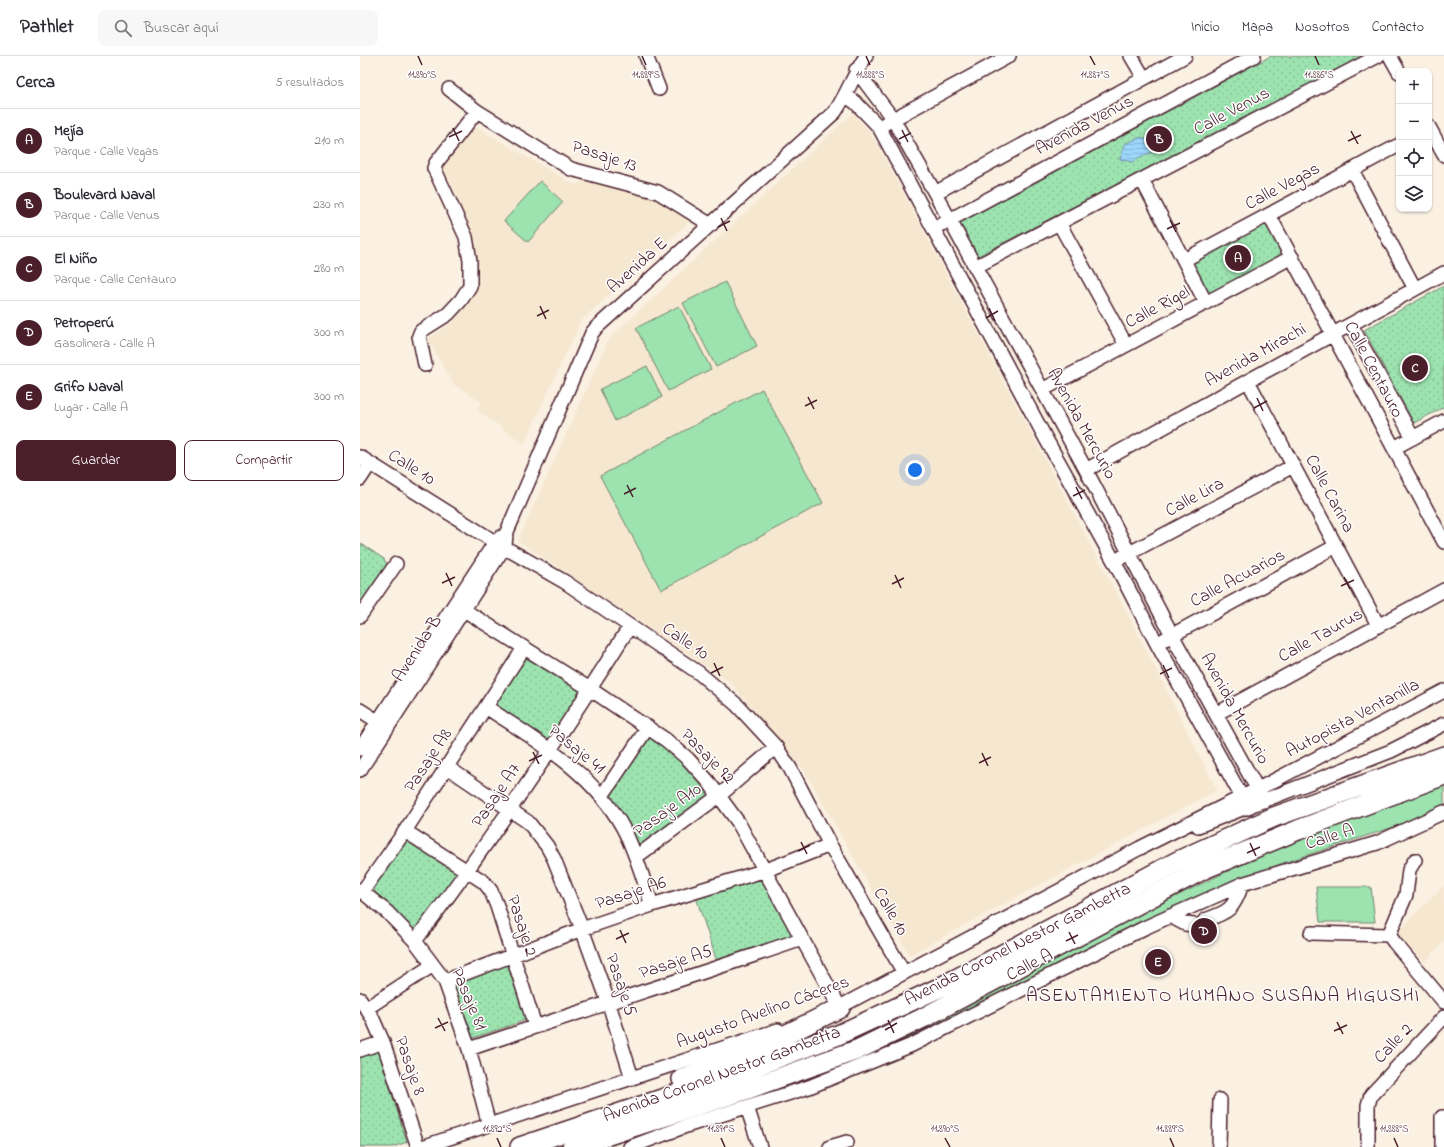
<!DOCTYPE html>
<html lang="es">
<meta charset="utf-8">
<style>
:root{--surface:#fff;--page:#f7f7f7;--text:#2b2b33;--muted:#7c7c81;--line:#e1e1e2;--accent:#4a1f2b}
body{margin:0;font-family:"Indie Flower",sans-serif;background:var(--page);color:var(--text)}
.controls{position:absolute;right:12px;top:12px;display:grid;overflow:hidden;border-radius:8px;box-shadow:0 1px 3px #0004}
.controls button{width:36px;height:36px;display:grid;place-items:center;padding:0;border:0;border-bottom:1px solid var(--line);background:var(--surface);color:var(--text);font:20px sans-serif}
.you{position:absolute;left:555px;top:414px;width:14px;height:14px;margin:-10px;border:3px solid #fff;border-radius:50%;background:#1a73e8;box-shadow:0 0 0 6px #1a73e833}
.badge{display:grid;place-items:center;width:26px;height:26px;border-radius:50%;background:var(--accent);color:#fff;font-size:13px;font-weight:700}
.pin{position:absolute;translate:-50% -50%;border:2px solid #fff;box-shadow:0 1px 4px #0006}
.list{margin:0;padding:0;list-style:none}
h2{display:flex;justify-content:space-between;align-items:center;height:52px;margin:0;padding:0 16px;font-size:17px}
h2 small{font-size:13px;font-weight:400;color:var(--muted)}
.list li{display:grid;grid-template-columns:26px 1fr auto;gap:12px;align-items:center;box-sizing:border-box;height:64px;padding:0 16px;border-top:1px solid var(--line)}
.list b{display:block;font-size:15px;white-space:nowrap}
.list p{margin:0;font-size:13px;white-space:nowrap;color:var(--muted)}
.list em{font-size:13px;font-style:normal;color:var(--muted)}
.actions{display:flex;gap:8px;padding:12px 16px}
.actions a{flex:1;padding:9px 0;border:1px solid var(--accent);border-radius:8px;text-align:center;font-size:14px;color:var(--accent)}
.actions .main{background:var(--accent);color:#fff}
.icon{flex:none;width:22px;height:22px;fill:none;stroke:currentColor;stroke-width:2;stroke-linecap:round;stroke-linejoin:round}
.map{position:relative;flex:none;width:1084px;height:1091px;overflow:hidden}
header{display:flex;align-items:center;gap:24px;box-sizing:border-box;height:56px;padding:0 20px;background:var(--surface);border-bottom:1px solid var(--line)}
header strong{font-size:19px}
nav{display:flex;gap:22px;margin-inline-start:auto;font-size:14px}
.search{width:280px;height:36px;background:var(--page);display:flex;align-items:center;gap:10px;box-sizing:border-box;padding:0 14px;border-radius:8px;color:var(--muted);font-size:15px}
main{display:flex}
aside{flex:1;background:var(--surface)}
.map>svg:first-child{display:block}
.built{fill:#f6e7d0}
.green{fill:#9ce3b0;stroke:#73816e}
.park{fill:url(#park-dots);stroke:#73816e}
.water{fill:url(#water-rules);stroke:#7b8da8}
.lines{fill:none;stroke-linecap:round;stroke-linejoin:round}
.minor-casing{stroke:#4a1f2b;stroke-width:16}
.highway-casing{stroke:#4a1f2b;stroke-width:22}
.minor{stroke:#fff;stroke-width:13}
.highway{stroke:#fff;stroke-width:19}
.ticks{fill:none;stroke:#4a1f2b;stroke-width:1.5}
.labels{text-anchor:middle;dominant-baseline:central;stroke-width:3;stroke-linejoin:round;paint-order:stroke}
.street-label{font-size:18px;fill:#4a1f2b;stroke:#fff}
.neighbourhood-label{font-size:19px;letter-spacing:1px;fill:#4a1f2b;stroke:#fff}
.ticks-label{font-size:10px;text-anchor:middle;fill:#4a1f2b;stroke:#fff;stroke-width:3;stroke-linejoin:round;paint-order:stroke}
</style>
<header>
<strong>Pathlet</strong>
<div class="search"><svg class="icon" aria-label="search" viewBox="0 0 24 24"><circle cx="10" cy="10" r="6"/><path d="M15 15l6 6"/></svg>Buscar aquí</div>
<nav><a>Inicio</a><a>Mapa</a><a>Nosotros</a><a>Contacto</a></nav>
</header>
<main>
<aside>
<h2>Cerca<small>5 resultados</small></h2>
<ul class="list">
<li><span class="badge">A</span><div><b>Mejía</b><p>Parque · Calle Vegas</p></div><em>210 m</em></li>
<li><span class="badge">B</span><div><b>Boulevard Naval</b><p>Parque · Calle Venus</p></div><em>230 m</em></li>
<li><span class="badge">C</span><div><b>El Niño</b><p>Parque · Calle Centauro</p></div><em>280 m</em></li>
<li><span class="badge">D</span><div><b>Petroperú</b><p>Gasolinera · Calle A</p></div><em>300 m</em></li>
<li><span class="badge">E</span><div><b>Grifo Naval</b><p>Lugar · Calle A</p></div><em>300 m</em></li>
</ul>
<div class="actions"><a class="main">Guardar</a><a>Compartir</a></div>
</aside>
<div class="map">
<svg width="1084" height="1091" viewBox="0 0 1084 1091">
<defs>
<pattern id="park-dots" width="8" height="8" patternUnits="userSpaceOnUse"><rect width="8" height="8" fill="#9ce3b0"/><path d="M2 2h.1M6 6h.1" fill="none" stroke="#88c298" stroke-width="1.8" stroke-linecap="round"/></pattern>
<pattern id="water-rules" width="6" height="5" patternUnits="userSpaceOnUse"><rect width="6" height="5" fill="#9bd6fb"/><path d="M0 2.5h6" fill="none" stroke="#87b7d7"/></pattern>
</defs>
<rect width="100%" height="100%" fill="#faf1e3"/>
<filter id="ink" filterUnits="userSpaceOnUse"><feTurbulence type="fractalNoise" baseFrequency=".025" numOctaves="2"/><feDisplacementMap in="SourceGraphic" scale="8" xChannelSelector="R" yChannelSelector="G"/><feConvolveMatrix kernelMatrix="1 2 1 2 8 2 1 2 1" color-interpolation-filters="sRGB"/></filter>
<g filter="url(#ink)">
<path class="built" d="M 493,57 L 508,74 L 517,88 L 775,572 L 857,734 L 549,899 L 444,714 L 370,626 L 158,485 L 247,287 L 252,280 Z
M 111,68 L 215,129 L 229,122 L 301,145 L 330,165 L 221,265 L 164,388 L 117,354 L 122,346 L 93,328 L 68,283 L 94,265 L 116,233 L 115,185 L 89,122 L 79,110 Z
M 1084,829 L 1084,885 L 1065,906 L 1036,878 Z"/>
<path class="green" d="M 180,125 L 203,146 L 168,186 L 144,165 Z
M 365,226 L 397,290 L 356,311 L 323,247 Z
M 319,250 L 351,313 L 308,335 L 276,272 Z
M 287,310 L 302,341 L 255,365 L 240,333 Z
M 402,333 L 463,447 L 301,534 L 240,420 Z
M 1084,727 L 1084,749 L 1049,766 L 923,807 L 878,824 L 808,854 L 555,982 L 442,1027 L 246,1091 L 234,1091 L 388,1041 L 757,869 L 872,813 L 947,781 Z
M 956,831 L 1011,831 L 1015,866 L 960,866 Z"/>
<path class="park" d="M 911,0 L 1005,0 L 618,200 L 600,167 Z
M 909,163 L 928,200 L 847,243 L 828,204 Z
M 1084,230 L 1084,351 L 1054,367 L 1004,274 Z
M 0,487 L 24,503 L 28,511 L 0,556 Z
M 170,600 L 222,635 L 189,687 L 136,653 L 135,646 L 164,601 Z
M 295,678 L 354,737 L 281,794 L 251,739 L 288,680 Z
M 47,784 L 96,814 L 98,819 L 58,876 L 53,877 L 14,838 L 15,830 Z
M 406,820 L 437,879 L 357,906 L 336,841 Z
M 147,907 L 166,964 L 113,982 L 93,926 Z
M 18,994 L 47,1086 L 33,1091 L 0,1091 L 0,1000 Z"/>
<path class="water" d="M 781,81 L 794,87 L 792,96 L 772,106 L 760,103 L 765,88 Z"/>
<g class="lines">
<g class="minor-casing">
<path id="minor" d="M 286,0 L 299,33
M 771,0 L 784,22
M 1030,0 L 1039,16
M 496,14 L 533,63 L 575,137 L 726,414 L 812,579 L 904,745
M 89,33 L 117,55 L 211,113 L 298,136 L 351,169
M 486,40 L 495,46 L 519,71 L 686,383 L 754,505 L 797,588 L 888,752
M 526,67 L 649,0
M 1069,71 L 1084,99
M 992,114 L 1055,233
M 782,124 L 846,247
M 575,137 L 825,0
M 909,159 L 1084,486
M 699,167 L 766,289
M 582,168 L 894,0
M 824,204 L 1039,89
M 615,211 L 1018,0
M 991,269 L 1053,382
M 65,309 L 59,280 L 61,275 L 88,258 L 101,244 L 110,230 L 110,205 L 106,181 L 74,112 L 76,107 L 117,55
M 888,325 L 1018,569
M 682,334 L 932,201
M 1034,392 L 1084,365
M 0,401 L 135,486 L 205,526 L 339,617 L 377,649 L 416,691 L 430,712 L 470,789 L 544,917
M 726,414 L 1084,217
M 0,423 L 10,408
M 762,501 L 933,410
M 104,554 L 230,633 L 306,684 L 328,703 L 348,725 L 378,766 L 480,952
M 0,560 L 36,508
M 805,583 L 976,490
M 126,651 C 177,685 233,716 263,772 C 276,796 283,823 292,849
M 0,654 L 25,670
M 856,658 L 1084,534
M 0,693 L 135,486 L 141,481
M 87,711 L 168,766 L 187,790 L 194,803 L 222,873 L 249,948 L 272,1022
M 0,714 L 145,490 L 146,478 L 232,277 L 236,272 L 475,56 C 487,38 494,18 506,0
M 242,740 L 288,671
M 838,770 L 1031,695 L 1084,668
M 45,775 L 124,826 L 131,835 L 137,850 L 175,970
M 276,801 L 360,739 L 416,691
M 1055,804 L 1049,814 L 1046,839 L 1029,879 L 1034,886 L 1084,946
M 0,834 L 27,856 L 55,885 L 85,925 L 109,993 L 129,1069
M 2,836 L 45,775 L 164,592
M 810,860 L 825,868 L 834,869
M 845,864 C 869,856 874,853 882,828
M 951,877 L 1029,879
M 55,885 C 132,784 202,678 270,570
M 85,925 L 222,873 L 292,849 L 406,814 L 470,789
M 0,943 L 12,961 L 23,986 L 58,1091
M 7,952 L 73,909
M 472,955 L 780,792 L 898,733 L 1084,635
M 109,993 C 220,955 332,921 442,883
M 0,994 L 23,986
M 387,1051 L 400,1091
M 62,1091 L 418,974
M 270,1091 L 329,1069 L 449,1031 L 552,989 L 784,872 L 882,828 L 1017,787 L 1084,756
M 470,1091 L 487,1086
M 859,1091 L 860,1044
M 1008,1091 L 1008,1049 L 1011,1039 L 1084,961
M 1082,1091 L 1082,1061 L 1084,1061"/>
</g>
<g class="highway-casing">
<path id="highway" d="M 322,1023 L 411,986 L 480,952
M 160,1091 L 364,1022 L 478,979 L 581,931 L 818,805 L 914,761 L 1084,700
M 212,1091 L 388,1033 L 497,994 L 563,962 L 844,813 L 938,774 L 1084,719"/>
</g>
<use href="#minor" class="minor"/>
<use href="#highway" class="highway"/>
</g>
</g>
<path class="ticks" d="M 58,0 L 62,9M 282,0 L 286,9M 506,0 L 510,9M 730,0 L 735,9M 955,0 L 959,9M 93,72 L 99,85M 542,74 L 548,86M 991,75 L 998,88M 89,81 L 102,75M 539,83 L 551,77M 988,85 L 1001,79M 361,162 L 367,175M 810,164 L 816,176M 358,171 L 370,165M 807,173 L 820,167M 180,250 L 186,263M 629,252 L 635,265M 177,260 L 189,254M 626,262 L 638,255M 448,341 L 454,353M 897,342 L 903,355M 445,350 L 457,344M 894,352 L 907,345M 267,429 L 273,441M 716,431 L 722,443M 264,438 L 276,432M 713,440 L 725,434M 86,517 L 92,530M 535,519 L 541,532M 984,521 L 990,533M 82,527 L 95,521M 532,528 L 544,522M 981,530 L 994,524M 354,607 L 360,620M 803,609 L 809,622M 351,617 L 363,611M 800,618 L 812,612M 173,696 L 179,708M 622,697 L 628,710M 169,705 L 182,699M 619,707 L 631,701M 441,786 L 447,798M 890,787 L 896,800M 438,795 L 450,789M 887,797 L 900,791M 260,874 L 266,887M 709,876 L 715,888M 256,883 L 269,877M 706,885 L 718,879M 78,962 L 85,975M 528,964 L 534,977M 977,966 L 983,978M 75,972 L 88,966M 525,974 L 537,967M 974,975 L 987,969M 137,1082 L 141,1091M 361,1082 L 365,1091M 585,1082 L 590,1091M 810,1082 L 814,1091M 1034,1082 L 1038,1091"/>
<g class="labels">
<g class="street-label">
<text transform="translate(872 56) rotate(-28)">Calle Venus</text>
<text transform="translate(725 70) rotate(-28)">Avenida Venus</text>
<text transform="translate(244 101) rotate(18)">Pasaje 13</text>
<text transform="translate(923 131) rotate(-28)">Calle Vegas</text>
<text transform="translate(278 210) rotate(-42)">Avenida E</text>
<text transform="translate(798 252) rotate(-28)">Calle Rigel</text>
<text transform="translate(896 300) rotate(-29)">Avenida Mirachi</text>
<text transform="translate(1013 314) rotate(62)">Calle Centauro</text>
<text transform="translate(721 368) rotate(61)">Avenida Mercurio</text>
<text transform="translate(51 412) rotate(32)">Calle 10</text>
<text transform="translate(969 438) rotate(62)">Calle Carina</text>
<text transform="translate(835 442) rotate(-28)">Calle Lira</text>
<text transform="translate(878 523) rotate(-28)">Calle Acuarios</text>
<text transform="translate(961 580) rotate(-29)">Calle Taurus</text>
<text transform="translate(325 586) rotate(34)">Calle 10</text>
<text transform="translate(58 593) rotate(-57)">Avenida B</text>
<text transform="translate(874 653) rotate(61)">Avenida Mercurio</text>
<text transform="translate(993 663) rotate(-28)">Autopista Ventanilla</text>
<text transform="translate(216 694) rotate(39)">Pasaje 41</text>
<text transform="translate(347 701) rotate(46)">Pasaje 92</text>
<text transform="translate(69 705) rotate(-57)">Pasaje A8</text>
<text transform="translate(137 740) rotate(-56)">Pasaje A7</text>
<text transform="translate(308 755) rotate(-36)">Pasaje A10</text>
<text transform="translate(970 782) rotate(-17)">Calle A</text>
<text transform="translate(271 838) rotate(-18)">Pasaje A6</text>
<text transform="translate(530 856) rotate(60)">Calle 10</text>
<text transform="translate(161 870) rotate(72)">Pasaje 2</text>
<text transform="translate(658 889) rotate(-27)">Avenida Coronel Nestor Gambetta</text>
<text transform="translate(316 907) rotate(-18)">Pasaje A5</text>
<text transform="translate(670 910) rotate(-27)">Calle A</text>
<text transform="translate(260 929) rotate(71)">Pasaje 5</text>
<text transform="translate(108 943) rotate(67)">Pasaje 81</text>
<text transform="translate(403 957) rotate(-20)">Augusto Avelino Cáceres</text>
<text transform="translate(1034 988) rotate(-47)">Calle 2</text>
<text transform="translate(49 1010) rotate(71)">Pasaje 8</text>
<text transform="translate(362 1019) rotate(-20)">Avenida Coronel Nestor Gambetta</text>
</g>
<g class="neighbourhood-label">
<text x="863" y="940">ASENTAMIENTO HUMANO SUSANA HIGUSHI</text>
</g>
</g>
<g class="ticks-label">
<text x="62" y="22">11.890°S</text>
<text x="286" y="22">11.889°S</text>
<text x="510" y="22">11.888°S</text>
<text x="735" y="22">11.887°S</text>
<text x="959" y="22">11.886°S</text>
<text x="137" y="1076">11.892°S</text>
<text x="361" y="1076">11.891°S</text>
<text x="585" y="1076">11.890°S</text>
<text x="810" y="1076">11.889°S</text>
<text x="1034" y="1076">11.888°S</text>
</g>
</svg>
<div class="controls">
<button>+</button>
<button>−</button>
<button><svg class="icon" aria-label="locate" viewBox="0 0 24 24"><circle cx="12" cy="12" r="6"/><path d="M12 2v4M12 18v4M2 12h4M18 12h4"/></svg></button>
<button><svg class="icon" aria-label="layers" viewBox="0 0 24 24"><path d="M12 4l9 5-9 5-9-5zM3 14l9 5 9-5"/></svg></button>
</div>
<div class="you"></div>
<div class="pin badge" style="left:878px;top:202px">A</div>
<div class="pin badge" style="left:799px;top:83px">B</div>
<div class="pin badge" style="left:1055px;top:312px">C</div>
<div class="pin badge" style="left:844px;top:875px">D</div>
<div class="pin badge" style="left:798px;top:906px">E</div>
</div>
</main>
